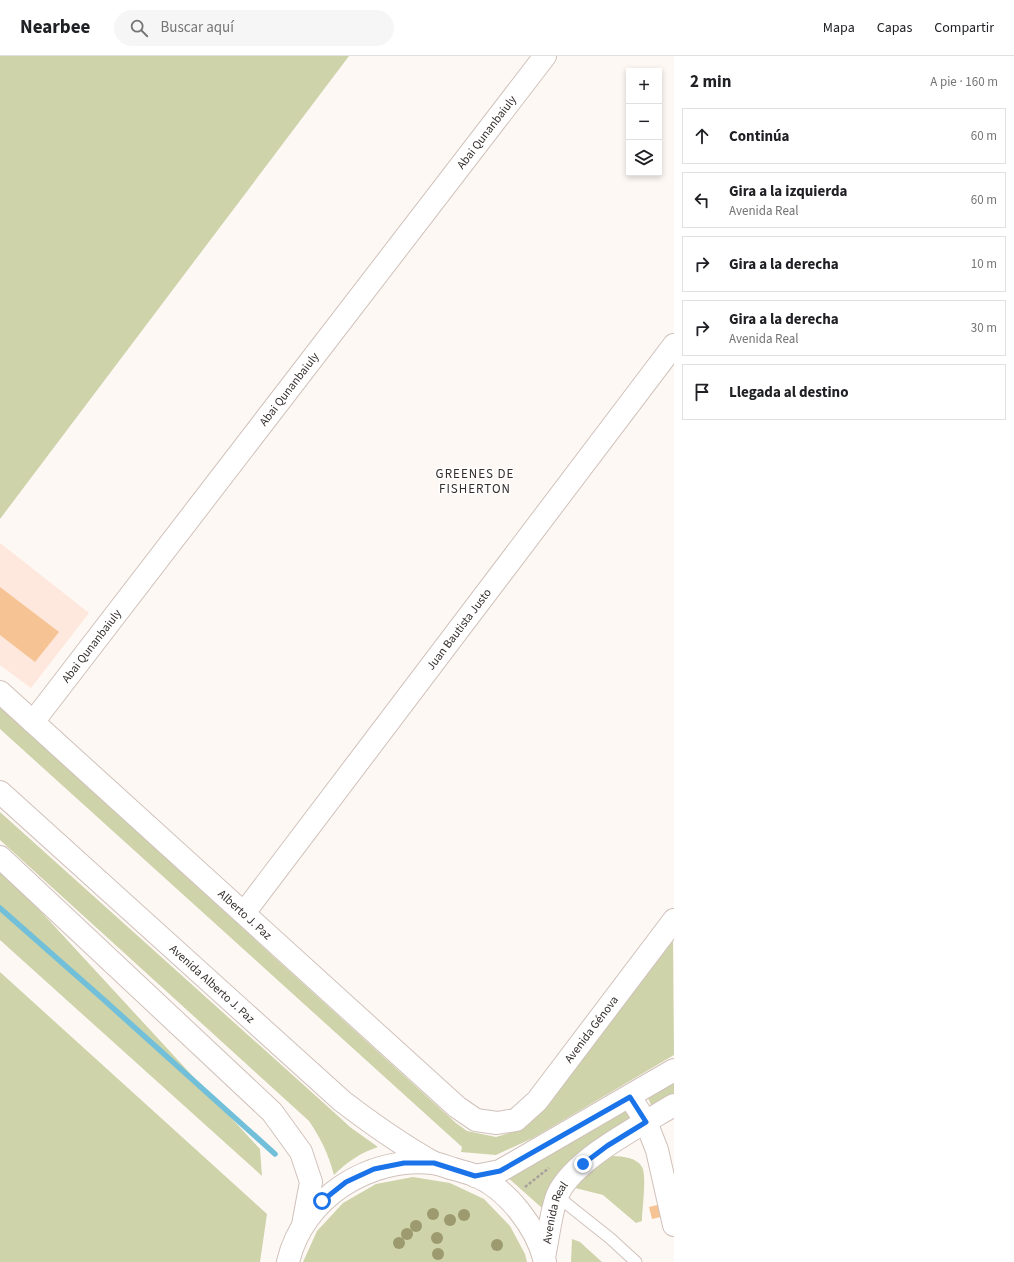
<!DOCTYPE html>
<html lang="es">
<meta charset="utf-8">
<style>
:root{--surface:#fff;--page:#f6f6f6;--text:#202124;--muted:#757577;--line:#e0e0e0}
body{margin:0;font-family:"Source Sans 3",sans-serif;background:var(--page);color:var(--text)}
.controls{position:absolute;right:12px;top:12px;display:grid;overflow:hidden;border-radius:0px;box-shadow:0 2px 6px #0003}
.controls button{width:36px;height:36px;display:grid;place-items:center;padding:0;border:0;border-bottom:1px solid var(--line);background:var(--surface);color:var(--text);font:20px sans-serif}
.stop{position:absolute;width:12px;height:12px;margin:-9px;border:3px solid #1a73e8;border-radius:50%;background:#fff}
.stop.end{background:#1a73e8;border-color:#fff;box-shadow:0 1px 4px #0008}
.list{margin:0;padding:0;list-style:none}
h2{display:flex;justify-content:space-between;align-items:center;height:52px;margin:0;padding:0 16px;font-size:17px}
h2 small{font-size:13px;font-weight:400;color:var(--muted)}
.list li{display:grid;grid-template-columns:26px 1fr auto;gap:12px;align-items:center;box-sizing:border-box;height:56px;margin:0 8px 8px;padding:0 8px;border:1px solid var(--line);border-radius:0px}
.list b{display:block;font-size:15px;white-space:nowrap}
.list p{margin:0;font-size:13px;white-space:nowrap;color:var(--muted)}
.list em{font-size:13px;font-style:normal;color:var(--muted)}
.icon{flex:none;width:22px;height:22px;fill:none;stroke:currentColor;stroke-width:2;stroke-linecap:round;stroke-linejoin:round}
.map{position:relative;flex:none;width:674px;height:1206px;overflow:hidden}
header{display:flex;align-items:center;gap:24px;box-sizing:border-box;height:56px;padding:0 20px;background:var(--surface);border-bottom:1px solid var(--line)}
header strong{font-size:19px}
nav{display:flex;gap:22px;margin-inline-start:auto;font-size:14px}
.search{width:280px;height:36px;background:var(--page);display:flex;align-items:center;gap:10px;box-sizing:border-box;padding:0 14px;border-radius:22px;color:var(--muted);font-size:15px}
main{display:flex}
aside{flex:1;background:var(--surface)}
.map>svg:first-child{display:block}
.built{fill:#fee7dc}
.green{fill:#ced3aa}
.lines{fill:none;stroke-linecap:round;stroke-linejoin:round}
.stream{stroke:#72bfd9;stroke-width:5.5}
.building{fill:#f6c494}
.service-casing{stroke:#d0c1ba;stroke-width:13}
.minor-casing{stroke:#d0c1ba;stroke-width:24}
.secondary-casing{stroke:#d0c1ba;stroke-width:24}
.path{stroke:#a6a09d;stroke-width:2.5;stroke-dasharray:3 2;stroke-linecap:butt}
.service{stroke:#fff;stroke-width:11}
.minor{stroke:#fff;stroke-width:22}
.secondary{stroke:#fff;stroke-width:22}
.tree{fill:#9c9a6e}
.route{stroke:#1a73e8;stroke-width:5}
.labels{text-anchor:middle;dominant-baseline:central;stroke-width:3;stroke-linejoin:round;paint-order:stroke}
.street-label{font-size:12px;fill:#342e2c;stroke:#fff}
.neighbourhood-label{font-size:13px;letter-spacing:1px;fill:#342e2c;stroke:#fff}
</style>
<header>
<strong>Nearbee</strong>
<div class="search"><svg class="icon" aria-label="search" viewBox="0 0 24 24"><circle cx="10" cy="10" r="6"/><path d="M15 15l6 6"/></svg>Buscar aquí</div>
<nav><a>Mapa</a><a>Capas</a><a>Compartir</a></nav>
</header>
<main>
<div class="map">
<svg width="674" height="1206" viewBox="0 0 674 1206">
<rect width="100%" height="100%" fill="#fef8f5"/>
<path class="built" d="M 0,487 L 89,557 L 31,632 L 0,609 Z"/>
<path class="green" d="M 0,0 L 349,0 L 0,463 Z
M 0,651 L 456,1067 L 467,1075 L 496,1081 L 519,1074 L 543,1054 L 673,885 L 674,999 L 533,1082 L 496,1099 L 461,1096 L 462,1091 L 0,673 Z
M 0,756 L 337,1059 L 350,1071 L 378,1091 C 360,1097 347,1106 334,1119 C 328,1097 321,1083 309,1065 L 0,784 Z
M 0,813 L 10,822 L 260,1093 L 262,1120 L 0,884 Z
M 0,916 L 267,1158 L 260,1206 L 0,1206 Z
M 674,1020 L 674,1042 L 657,1052 L 651,1049 L 647,1040 Z
M 624,1050 L 633,1067 L 542,1152 L 506,1120 Z
M 607,1100 C 618,1100 636,1100 642,1111 C 647,1120 642,1153 642,1165 L 636,1167 L 603,1139 L 575,1132 L 586,1119 Z
M 413,1121 L 450,1127 L 484,1143 L 510,1170 L 525,1198 L 527,1206 L 303,1206 L 317,1175 L 343,1147 L 376,1128 Z
M 572,1183 L 580,1186 L 602,1206 L 571,1206 Z"/>
<g class="lines">
<path class="stream" d="M 0,852 L 103,943 L 275,1098"/>
</g>
<path class="building" d="M 0,531 L 59,576 L 35,606 L 0,579 Z
M 674,1145 L 674,1158 L 652,1163 L 649,1151 Z"/>
<g class="lines">
<g class="service-casing">
<path id="service" d="M 557,1140 L 611,1183 L 636,1206"/>
</g>
<g class="minor-casing">
<g id="minor">
<path id="s1" d="M 0,636 L 457,1051 L 476,1064 L 497,1067 L 516,1064 L 537,1045 L 674,864"/>
<path id="s2" d="M 33,666 L 545,0"/>
<path id="s3" d="M 244,857 L 674,289"/>
<path d="M 630,1041 L 646,1066 L 657,1094 L 674,1169"/>
</g>
</g>
<g class="secondary-casing">
<g id="secondary">
<path id="s4" d="M 0,736 L 342,1045 C 372,1068 402,1089 434,1107"/>
<path d="M 0,801 L 272,1056 L 301,1096 L 311,1126 L 303,1169"/>
<path d="M 475,1120 L 500,1115 L 674,1014"/>
<path id="s5" d="M 544,1201 C 548,1184 551,1153 558,1138 C 574,1103 641,1069 674,1049"/>
<path d="M 288,1206 C 303,1142 369,1100 433,1107 C 440,1108 447,1111 454,1113 C 461,1115 468,1117 474,1119 C 508,1133 537,1172 545,1206"/>
</g>
</g>
<path class="path" d="M 525,1131 L 549,1112"/>
<use href="#service" class="service"/>
<use href="#minor" class="minor"/>
<use href="#secondary" class="secondary"/>
</g>
<g class="tree">
<circle cx="433" cy="1158" r="6"/>
<circle cx="464" cy="1159" r="6"/>
<circle cx="450" cy="1164" r="6"/>
<circle cx="416" cy="1170" r="6"/>
<circle cx="407" cy="1178" r="6"/>
<circle cx="437" cy="1182" r="6"/>
<circle cx="399" cy="1187" r="6"/>
<circle cx="497" cy="1189" r="6"/>
<circle cx="438" cy="1198" r="6"/>
</g>
<g class="lines">
<path class="route" d="M 322,1145 L 346,1126 L 374,1113 L 404,1107 L 434,1107 L 475,1120 L 500,1115 L 630,1041 L 646,1066 L 607,1090 L 583,1108"/>
</g>
<g class="labels">
<g class="street-label">
<text stroke="none"><textPath href="#s2" startOffset="744">Abai Qunanbaiuly</textPath></text>
<text stroke="none"><textPath href="#s2" startOffset="420">Abai Qunanbaiuly</textPath></text>
<text stroke="none"><textPath href="#s3" startOffset="356">Juan Bautista Justo</textPath></text>
<text stroke="none"><textPath href="#s2" startOffset="96">Abai Qunanbaiuly</textPath></text>
<text stroke="none"><textPath href="#s1" startOffset="331">Alberto J. Paz</textPath></text>
<text stroke="none"><textPath href="#s4" startOffset="286">Avenida Alberto J. Paz</textPath></text>
<text stroke="none"><textPath href="#s1" startOffset="799">Avenida Génova</textPath></text>
<text stroke="none"><textPath href="#s5" startOffset="46">Avenida Real</textPath></text>
</g>
<g class="neighbourhood-label">
<text x="475" y="418">GREENES DE<tspan x="475" dy="15">FISHERTON</tspan></text>
</g>
</g>
</svg>
<div class="controls">
<button>+</button>
<button>−</button>
<button><svg class="icon" aria-label="layers" viewBox="0 0 24 24"><path d="M12 4l9 5-9 5-9-5zM3 14l9 5 9-5"/></svg></button>
</div>
<div class="stop" style="left:322px;top:1145px"></div>
<div class="stop end" style="left:583px;top:1108px"></div>
</div>
<aside>
<h2>2 min<small>A pie · 160 m</small></h2>
<ul class="list">
<li><svg class="icon" aria-label="ahead" viewBox="0 0 24 24"><path d="M12 20V5M6 11l6-6 6 6"/></svg><div><b>Continúa</b></div><em>60 m</em></li>
<li><svg class="icon" aria-label="left" viewBox="0 0 24 24"><path d="M17 20v-9H6M10 6l-5 5 5 5"/></svg><div><b>Gira a la izquierda</b><p>Avenida Real</p></div><em>60 m</em></li>
<li><svg class="icon" aria-label="right" viewBox="0 0 24 24"><path d="M7 20v-9h11M14 6l5 5-5 5"/></svg><div><b>Gira a la derecha</b></div><em>10 m</em></li>
<li><svg class="icon" aria-label="right" viewBox="0 0 24 24"><path d="M7 20v-9h11M14 6l5 5-5 5"/></svg><div><b>Gira a la derecha</b><p>Avenida Real</p></div><em>30 m</em></li>
<li><svg class="icon" aria-label="arrive" viewBox="0 0 24 24"><path d="M6 21V4h12l-3 4 3 4H6"/></svg><div><b>Llegada al destino</b></div></li>
</ul>
</aside>
</main>
